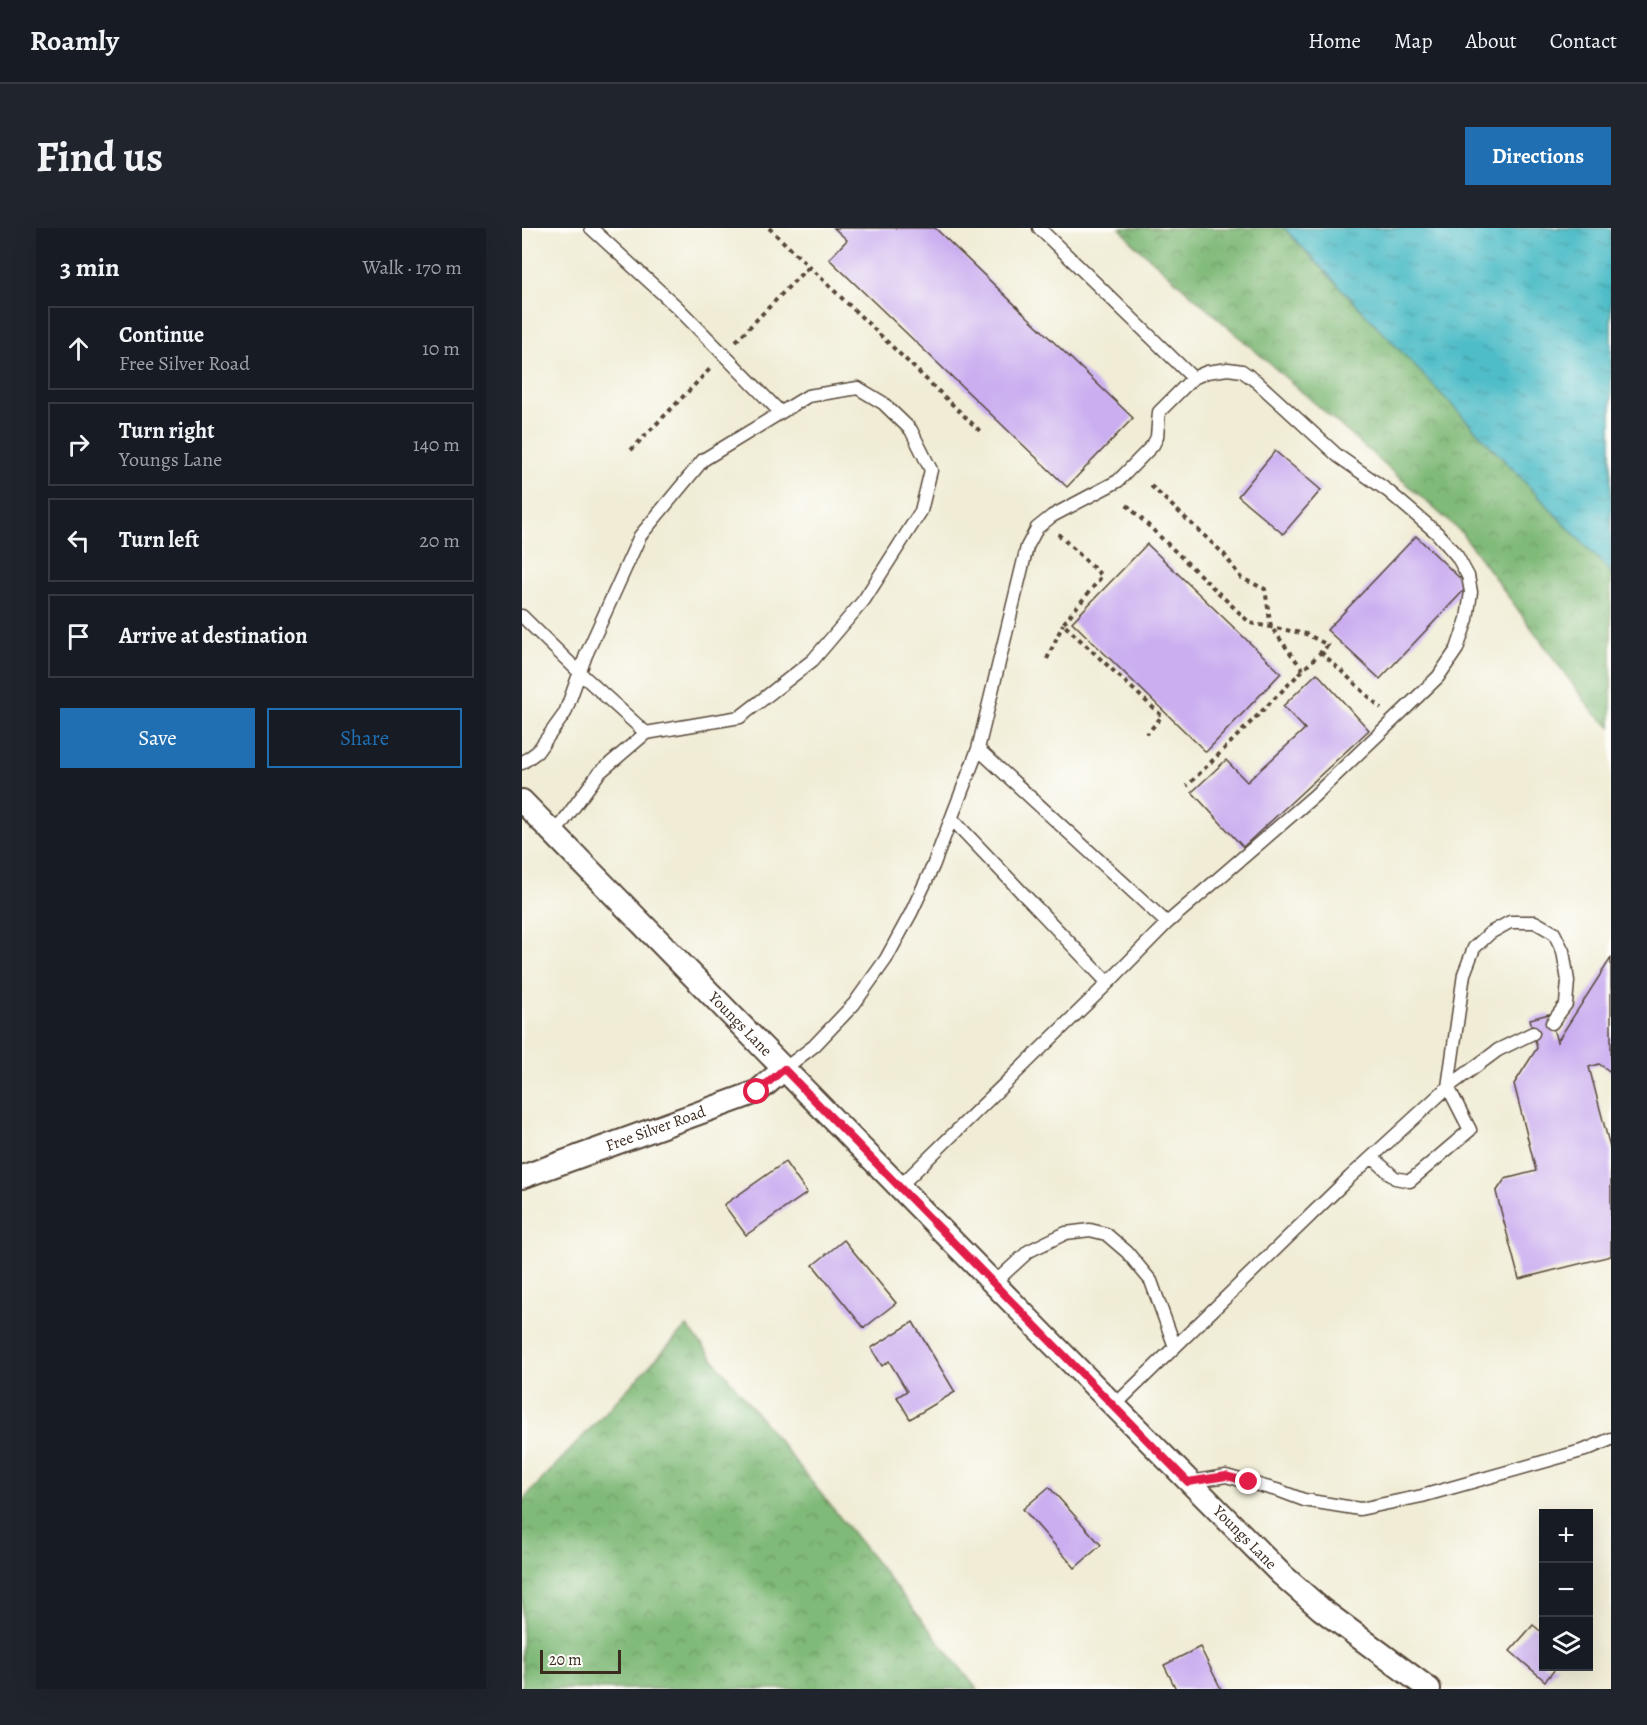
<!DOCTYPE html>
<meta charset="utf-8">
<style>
:root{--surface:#171b24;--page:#20242c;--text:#f1f3f6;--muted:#9ea1a6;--line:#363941;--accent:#1f6fb2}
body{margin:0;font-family:Alegreya,serif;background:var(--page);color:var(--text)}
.controls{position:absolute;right:18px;bottom:18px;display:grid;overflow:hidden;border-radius:0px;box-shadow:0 6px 24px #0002}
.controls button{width:54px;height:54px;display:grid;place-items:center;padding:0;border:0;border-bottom:2px solid var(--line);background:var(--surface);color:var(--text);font:30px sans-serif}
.scale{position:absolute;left:18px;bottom:15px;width:81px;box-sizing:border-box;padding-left:6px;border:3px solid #3b2a1e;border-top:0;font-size:16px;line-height:21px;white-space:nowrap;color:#3b2a1e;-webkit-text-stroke:4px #fdfcf7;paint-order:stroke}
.stop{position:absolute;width:18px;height:18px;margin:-14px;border:4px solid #e11d48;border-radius:50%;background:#fff}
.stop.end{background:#e11d48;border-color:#fff;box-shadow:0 2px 6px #0008}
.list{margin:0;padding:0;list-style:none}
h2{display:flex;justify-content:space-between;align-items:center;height:78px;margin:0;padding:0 24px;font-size:26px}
h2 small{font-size:20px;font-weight:400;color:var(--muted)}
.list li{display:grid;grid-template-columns:39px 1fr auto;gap:18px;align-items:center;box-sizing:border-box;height:84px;margin:0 12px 12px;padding:0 12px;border:2px solid var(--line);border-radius:0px}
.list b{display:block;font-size:22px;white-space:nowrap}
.list p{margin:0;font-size:20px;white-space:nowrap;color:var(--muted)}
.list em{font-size:20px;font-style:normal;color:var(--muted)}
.actions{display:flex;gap:12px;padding:18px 24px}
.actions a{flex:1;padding:14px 0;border:2px solid var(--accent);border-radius:0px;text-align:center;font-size:21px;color:var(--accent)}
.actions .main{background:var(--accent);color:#fff}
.icon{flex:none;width:33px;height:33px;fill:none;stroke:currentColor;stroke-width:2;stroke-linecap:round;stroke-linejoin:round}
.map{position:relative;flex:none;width:1089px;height:1461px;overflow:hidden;border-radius:0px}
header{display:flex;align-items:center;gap:36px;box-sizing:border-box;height:84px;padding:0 30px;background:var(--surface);border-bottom:2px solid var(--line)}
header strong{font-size:28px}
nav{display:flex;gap:33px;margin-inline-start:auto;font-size:21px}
.intro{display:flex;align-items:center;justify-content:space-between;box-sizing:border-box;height:144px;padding:0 36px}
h1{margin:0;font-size:42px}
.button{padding:15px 27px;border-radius:0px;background:var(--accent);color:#fff;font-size:21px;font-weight:700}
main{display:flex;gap:36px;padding:0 36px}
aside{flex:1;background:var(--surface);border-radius:0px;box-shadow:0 6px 24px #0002}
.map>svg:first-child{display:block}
.forest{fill:url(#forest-crowns);stroke:#5e724b;stroke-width:1.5}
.water{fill:url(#water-ripples);stroke:#467473;stroke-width:1.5}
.building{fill:#caaef0}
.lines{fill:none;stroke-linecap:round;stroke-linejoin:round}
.lane-casing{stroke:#564739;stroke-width:15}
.street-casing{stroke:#564739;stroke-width:26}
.path{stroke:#564739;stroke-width:4;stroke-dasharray:4.5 4.5;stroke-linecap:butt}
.lane{stroke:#fff;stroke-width:12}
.street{stroke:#fff;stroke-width:22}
.route{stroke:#e11d48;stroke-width:8}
.labels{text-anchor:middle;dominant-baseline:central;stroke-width:4.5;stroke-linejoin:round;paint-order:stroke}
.street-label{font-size:16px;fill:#3b2a1e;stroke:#fdfcf7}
</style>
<header>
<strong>Roamly</strong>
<nav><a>Home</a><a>Map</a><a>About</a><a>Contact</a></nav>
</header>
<div class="intro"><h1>Find us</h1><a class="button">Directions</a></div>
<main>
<aside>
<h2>3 min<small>Walk · 170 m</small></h2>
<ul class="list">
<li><svg class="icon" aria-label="ahead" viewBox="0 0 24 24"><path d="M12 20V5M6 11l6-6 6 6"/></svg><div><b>Continue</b><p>Free Silver Road</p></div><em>10 m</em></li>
<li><svg class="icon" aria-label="right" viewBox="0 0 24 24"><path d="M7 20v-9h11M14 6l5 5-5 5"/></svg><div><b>Turn right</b><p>Youngs Lane</p></div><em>140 m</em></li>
<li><svg class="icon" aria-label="left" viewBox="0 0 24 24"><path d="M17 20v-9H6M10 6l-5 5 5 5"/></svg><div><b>Turn left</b></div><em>20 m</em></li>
<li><svg class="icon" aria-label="arrive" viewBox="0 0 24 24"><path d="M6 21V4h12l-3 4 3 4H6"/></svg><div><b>Arrive at destination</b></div></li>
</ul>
<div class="actions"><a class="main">Save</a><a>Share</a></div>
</aside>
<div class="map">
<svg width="1089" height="1461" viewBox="0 0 1089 1461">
<defs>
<pattern id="forest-crowns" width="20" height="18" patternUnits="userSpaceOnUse" patternTransform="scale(1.5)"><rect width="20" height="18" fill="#80ba78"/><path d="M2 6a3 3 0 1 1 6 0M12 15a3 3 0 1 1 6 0" fill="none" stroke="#6a9762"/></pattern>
<pattern id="water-ripples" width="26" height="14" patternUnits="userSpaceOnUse" patternTransform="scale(1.5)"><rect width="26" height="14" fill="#50bdc8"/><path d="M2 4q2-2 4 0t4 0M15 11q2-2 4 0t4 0" fill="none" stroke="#449aa2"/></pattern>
</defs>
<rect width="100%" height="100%" fill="#fdfcf7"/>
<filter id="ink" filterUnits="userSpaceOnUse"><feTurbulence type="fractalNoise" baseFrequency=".0167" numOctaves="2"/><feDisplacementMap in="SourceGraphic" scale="12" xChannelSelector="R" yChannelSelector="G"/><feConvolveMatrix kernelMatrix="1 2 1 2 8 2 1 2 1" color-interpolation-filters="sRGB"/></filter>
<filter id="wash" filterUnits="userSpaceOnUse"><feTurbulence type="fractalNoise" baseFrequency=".008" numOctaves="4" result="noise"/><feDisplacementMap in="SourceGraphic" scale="24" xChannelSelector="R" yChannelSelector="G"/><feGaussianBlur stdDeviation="1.35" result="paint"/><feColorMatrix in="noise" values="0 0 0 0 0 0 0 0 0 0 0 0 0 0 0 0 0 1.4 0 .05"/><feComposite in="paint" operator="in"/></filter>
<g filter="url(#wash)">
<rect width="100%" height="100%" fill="#f0ecd5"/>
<path class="forest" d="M 598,0 L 762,0 L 1089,345 L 1089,499 L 1071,484 L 939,304 L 612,16 Z
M 165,1098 L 455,1461 L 0,1461 L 0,1273 Z"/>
<path class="water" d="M 762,0 L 1089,0 L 1089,345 Z"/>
<g id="blocks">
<path class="building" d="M 312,0 L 413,0 L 611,190 L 545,259 L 307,31 L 325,12 Z
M 753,223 L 799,262 L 761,306 L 716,268 Z
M 894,308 L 946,358 L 858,451 L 805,402 Z
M 625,316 L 759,445 L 684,524 L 550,394 Z
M 795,445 L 847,502 L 721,619 L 670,564 L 704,532 L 725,554 L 783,501 L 761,478 Z
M 1089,730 L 1089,844 L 1077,836 L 1067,839 L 1089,923 L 1089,1028 L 997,1051 L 974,964 L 983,951 L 1014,943 L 992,856 L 1015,820 L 1008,791 L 1027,786 L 1035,814 Z
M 263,934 L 285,965 L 224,1007 L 202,977 Z
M 322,1012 L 374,1075 L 342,1100 L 291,1037 Z
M 391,1094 L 433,1164 L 388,1191 L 375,1169 L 385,1163 L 367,1133 L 360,1138 L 349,1120 Z
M 527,1259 L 579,1317 L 553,1340 L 501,1281 Z
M 1011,1397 L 1022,1406 L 1022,1438 L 1036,1438 L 1023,1453 L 988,1423 Z
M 678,1419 L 699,1461 L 654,1461 L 642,1437 Z"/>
</g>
</g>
<g filter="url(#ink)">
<use href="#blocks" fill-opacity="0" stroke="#564739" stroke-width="1.5"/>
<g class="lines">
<g class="lane-casing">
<path id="lane" d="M 69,0 L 155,79 L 258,184
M 517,0 L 671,150
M 0,388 L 58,445 L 124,505
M 456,521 L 645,695
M 0,535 L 15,524 L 43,485 L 64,427 L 118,308 L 181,232 L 286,168 L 336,160 L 361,175 L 389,202 L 409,242 L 399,283 L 342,372 L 291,432 L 218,489 L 124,505 L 77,545 L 32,606
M 430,591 L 586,755
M 262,841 L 292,818 L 332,776 L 364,731 L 389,685 L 411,638 L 456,521 L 505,319 L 515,300 L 530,288 L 596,253 L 631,217 L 635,209 L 637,184 L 671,150 L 685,144 L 706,141 L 720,143 L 734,153 L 816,228 L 866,263 L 915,305 L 935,328 L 946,348 L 949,364 L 945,391 L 935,421 L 916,449 L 885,479 L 792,568 L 645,695 L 586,755 L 377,959
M 850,929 L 873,950 L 888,953 L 948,902 L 926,859 L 942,746 L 952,720 L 968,705 L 988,694 L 1013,694 L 1032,705 L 1041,723 L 1046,753 L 1044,776 L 1030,795
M 471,1056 L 507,1023 L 544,1005 L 568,1002 L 584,1006 L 605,1024 L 629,1053 L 653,1119
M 592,1178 L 828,949 L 926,859 L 976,822 L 1011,805
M 668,1254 L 704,1248 L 758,1263 L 782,1272 L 838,1281 L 900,1268 L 1063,1222 L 1089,1211"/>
</g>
<g class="street-casing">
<g id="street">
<path id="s1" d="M 0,573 L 529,1114 L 759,1346 L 799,1381 L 907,1461"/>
<path id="s2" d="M 0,949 L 235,864 L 262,841"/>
</g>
</g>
<path class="path" d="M 247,0 L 460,205
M 214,113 L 287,38
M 109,222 L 189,140
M 629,258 L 702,326 L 719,350 L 743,361 L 749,399 L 781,442
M 605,277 L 728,395 L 784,406 L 806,417 L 665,558
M 536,306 L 580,348 L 541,396 L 640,488 L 625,506
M 799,424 L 859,480
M 525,431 L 541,396"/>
<use href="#lane" class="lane"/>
<use href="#street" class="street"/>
</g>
</g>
<g class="lines" filter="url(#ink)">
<path class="route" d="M 235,864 L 262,841 L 666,1254 L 704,1248 L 727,1254"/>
</g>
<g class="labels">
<g class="street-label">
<text stroke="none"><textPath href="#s1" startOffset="312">Youngs Lane</textPath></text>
<text stroke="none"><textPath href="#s2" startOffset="142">Free Silver Road</textPath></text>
<text stroke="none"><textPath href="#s1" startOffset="1032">Youngs Lane</textPath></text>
</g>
</g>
</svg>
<div class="controls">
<button>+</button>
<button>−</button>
<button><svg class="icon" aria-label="layers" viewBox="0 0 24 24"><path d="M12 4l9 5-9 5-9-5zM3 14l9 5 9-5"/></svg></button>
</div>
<div class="scale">20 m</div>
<div class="stop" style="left:235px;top:864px"></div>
<div class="stop end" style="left:727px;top:1254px"></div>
</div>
</main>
